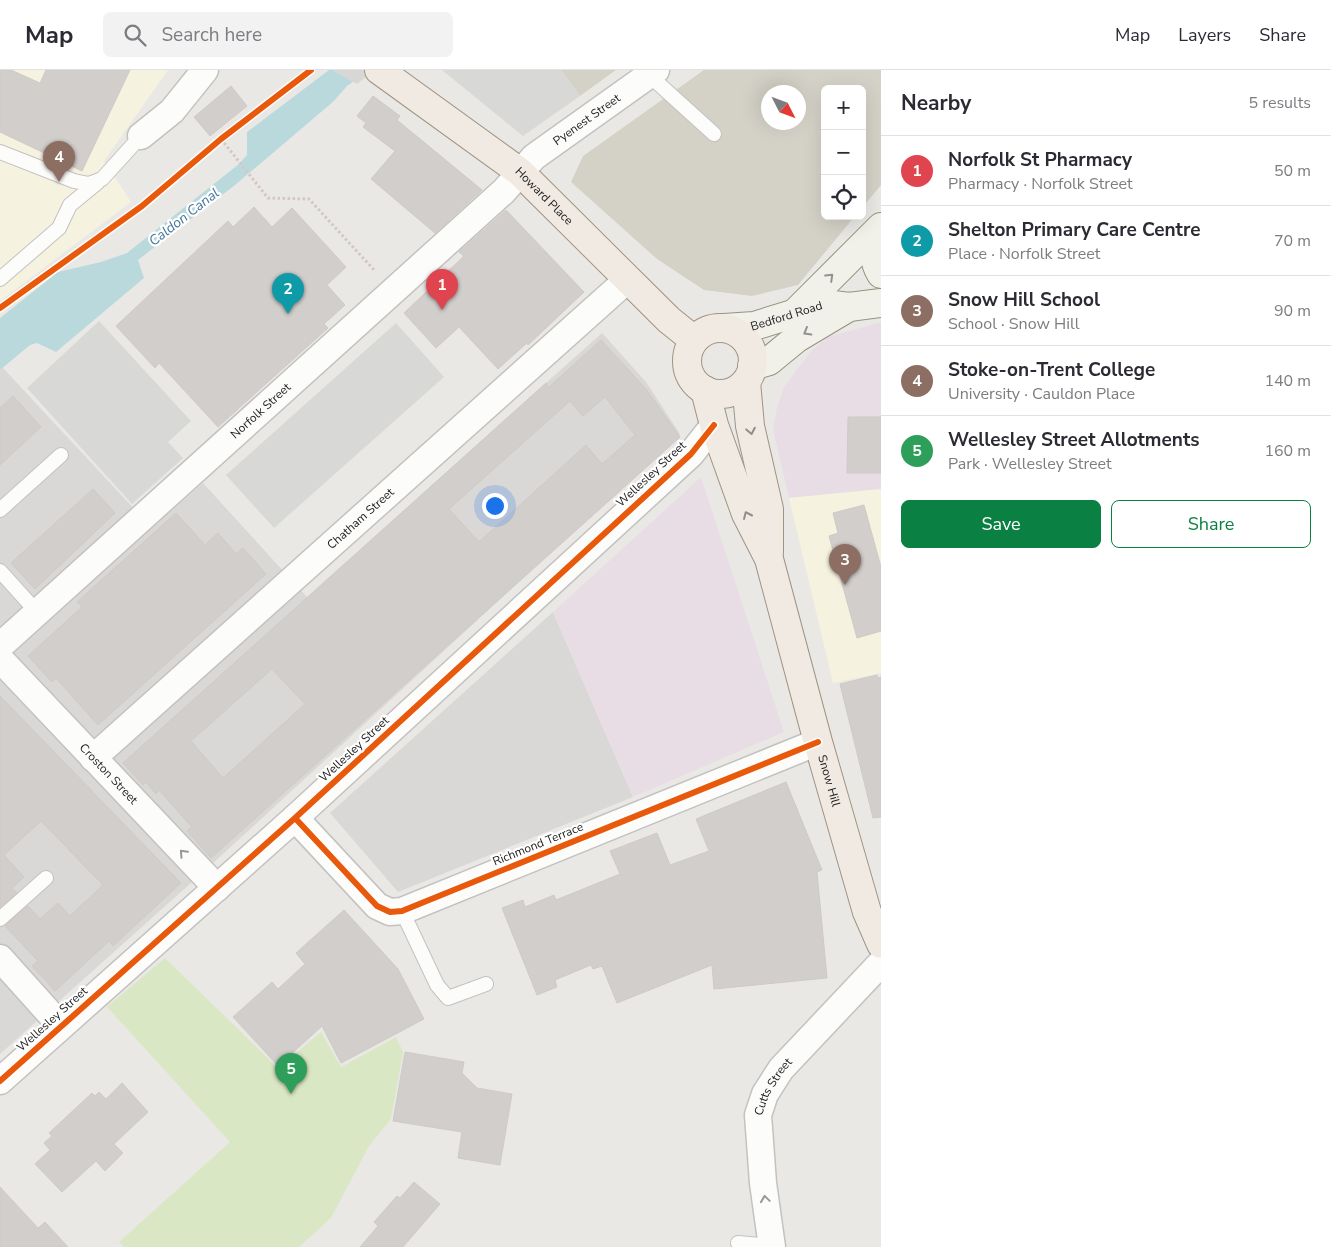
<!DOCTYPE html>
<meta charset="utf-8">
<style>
:root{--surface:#fff;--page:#f2f2f3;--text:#2b2b33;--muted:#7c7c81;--line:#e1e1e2;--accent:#0b8043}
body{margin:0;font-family:"Nunito Sans",sans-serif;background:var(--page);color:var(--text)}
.controls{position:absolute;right:15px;top:15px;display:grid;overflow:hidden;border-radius:8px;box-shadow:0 5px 20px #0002}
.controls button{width:45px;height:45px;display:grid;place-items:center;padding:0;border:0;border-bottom:1px solid var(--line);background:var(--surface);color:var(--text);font:25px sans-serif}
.compass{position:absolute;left:761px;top:15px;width:45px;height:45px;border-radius:50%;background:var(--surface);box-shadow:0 5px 20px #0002;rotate:132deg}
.you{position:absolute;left:494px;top:435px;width:18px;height:18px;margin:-12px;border:4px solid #fff;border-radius:50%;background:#1a73e8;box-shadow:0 0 0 8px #1a73e833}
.badge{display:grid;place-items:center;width:32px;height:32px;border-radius:50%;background:var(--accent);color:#fff;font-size:16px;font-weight:700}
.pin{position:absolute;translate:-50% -41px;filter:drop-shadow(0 1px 2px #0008)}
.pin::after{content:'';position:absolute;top:26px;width:18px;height:15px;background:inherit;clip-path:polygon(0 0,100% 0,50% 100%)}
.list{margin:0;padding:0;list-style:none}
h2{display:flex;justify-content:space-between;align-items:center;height:65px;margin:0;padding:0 20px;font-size:21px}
h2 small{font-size:16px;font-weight:400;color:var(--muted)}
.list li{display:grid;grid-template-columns:32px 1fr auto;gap:15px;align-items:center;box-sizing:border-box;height:70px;padding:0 20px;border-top:1px solid var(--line)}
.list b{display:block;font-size:19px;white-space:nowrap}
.list p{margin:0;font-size:16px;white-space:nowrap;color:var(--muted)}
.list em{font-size:16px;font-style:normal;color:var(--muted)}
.actions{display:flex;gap:10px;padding:15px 20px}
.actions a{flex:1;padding:11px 0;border:1px solid var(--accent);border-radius:8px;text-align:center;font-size:18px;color:var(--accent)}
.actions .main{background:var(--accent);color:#fff}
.icon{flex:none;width:28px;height:28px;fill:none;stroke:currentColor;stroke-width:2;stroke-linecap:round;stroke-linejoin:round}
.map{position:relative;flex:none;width:881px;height:1177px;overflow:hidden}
header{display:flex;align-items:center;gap:30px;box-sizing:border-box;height:70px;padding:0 25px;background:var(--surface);border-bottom:1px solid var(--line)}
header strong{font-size:24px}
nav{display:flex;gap:28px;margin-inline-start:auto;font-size:18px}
.search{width:350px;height:45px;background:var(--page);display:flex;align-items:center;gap:12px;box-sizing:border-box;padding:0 18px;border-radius:8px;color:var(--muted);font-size:19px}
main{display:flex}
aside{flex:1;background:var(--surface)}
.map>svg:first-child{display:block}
.residential{fill:#d9d8d6}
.industrial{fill:#e8dde5}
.education{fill:#f5f2e0}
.religious{fill:#d8d8d6}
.construction{fill:#d4d2c7;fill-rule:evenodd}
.grass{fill:#dae7c4}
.water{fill:#b9d9dd}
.pier{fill:#d7d7d5}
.building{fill:#d1cecc;stroke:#cecac6;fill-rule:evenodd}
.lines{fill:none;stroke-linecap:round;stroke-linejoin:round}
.lane-casing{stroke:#c3c2c1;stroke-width:16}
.street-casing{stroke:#c3c2c1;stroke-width:29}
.secondary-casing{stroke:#94937e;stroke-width:30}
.primary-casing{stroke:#9f9382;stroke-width:30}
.path{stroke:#d5c6c5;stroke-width:3;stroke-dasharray:2.5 2.5;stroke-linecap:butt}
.lane{stroke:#fcfcfb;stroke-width:14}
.street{stroke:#fcfcfb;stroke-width:26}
.secondary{stroke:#f2f1e9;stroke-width:28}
.primary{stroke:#f0eae3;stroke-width:28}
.cycleway-casing{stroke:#fff;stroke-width:9}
.cycleway{stroke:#e8590c;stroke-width:6}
.oneway{stroke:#92918d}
.oneway2{stroke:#918d89}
.oneway3{stroke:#979797}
.labels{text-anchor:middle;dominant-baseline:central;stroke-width:4.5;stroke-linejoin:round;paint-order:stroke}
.street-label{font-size:12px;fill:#1c1c1c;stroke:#fff}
.water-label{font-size:14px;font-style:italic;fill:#46779a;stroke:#fff}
</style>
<header>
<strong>Map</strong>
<div class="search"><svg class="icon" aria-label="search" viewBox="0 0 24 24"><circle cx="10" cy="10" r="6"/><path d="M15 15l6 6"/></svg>Search here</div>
<nav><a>Map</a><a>Layers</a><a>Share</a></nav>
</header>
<main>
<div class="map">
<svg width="881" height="1177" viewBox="0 0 881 1177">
<rect width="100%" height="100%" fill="#eae8e5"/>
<path class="residential" d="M 602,263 L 646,312 L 680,364 L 211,795 L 0,984 L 0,300 L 3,298 L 152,458 L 203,413 L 307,527 Z
M 553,542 L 633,727 L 398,822 L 330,743 Z"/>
<path class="industrial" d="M 881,252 L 881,419 L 789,428 L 773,360 L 777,338 L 784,317 L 811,281 L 828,267 Z
M 701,407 L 784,662 L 633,727 L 553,542 Z"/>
<path class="education" d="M 0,0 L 168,0 L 104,91 L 131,132 L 0,231 Z
M 881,419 L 881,603 L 833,613 L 789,428 Z"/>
<path class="religious" d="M 442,0 L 561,0 L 580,26 L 523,66 Z
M 99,251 L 191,351 L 168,372 L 183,388 L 132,434 L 27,318 Z
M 396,253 L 444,307 L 274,458 L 226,405 Z"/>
<path class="construction" d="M 561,0 L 616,0 L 580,26 Z
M 704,0 L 881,0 L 881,115 L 862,138 L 862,19 L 825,19 L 825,146 L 855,146 L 798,215 L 752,226 L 704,220 L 657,189 L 571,112 L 583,86 ZM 768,22 L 798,22 L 798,52 L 768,52 Z"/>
<path class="grass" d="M 165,888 L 278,998 L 321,962 L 341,997 L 396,967 L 403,982 L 391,1049 L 369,1076 L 331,1148 L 299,1177 L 124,1177 L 119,1172 L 230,1072 L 107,937 Z"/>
<path class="water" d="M 329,0 L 369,0 L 347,16 L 334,31 L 235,115 L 138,190 L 144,208 L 56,282 L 37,273 L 30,275 L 0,300 L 0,248 L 58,202 L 101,192 L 127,183 L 239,94 L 247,85 L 247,62 Z"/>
<path class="pier" d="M 332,0 L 375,0 L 357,14 Z"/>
<path class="building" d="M 0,0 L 11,0 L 40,13 L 46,0 L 130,0 L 82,101 L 0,62 Z
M 231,16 L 247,36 L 210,66 L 194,47 Z
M 373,26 L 400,46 L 397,50 L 482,120 L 435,163 L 371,109 L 395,81 L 363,57 L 366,53 L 357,46 Z
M 254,137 L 272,157 L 292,138 L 346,197 L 327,215 L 345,235 L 324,254 L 328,258 L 218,357 L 159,293 L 155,298 L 116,256 L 228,151 L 233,157 Z
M 506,140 L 584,222 L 528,275 L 527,273 L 498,299 L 459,257 L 436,278 L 404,243 L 464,186 L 459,182 Z
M 601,270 L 646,319 L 680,367 L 211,788 L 187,761 L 192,757 L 159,720 L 156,724 L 146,712 L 143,715 L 123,693 L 546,313 L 549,317 ZM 605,327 L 635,365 L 602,394 L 586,375 L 479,472 L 449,439 L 570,331 L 583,346 ZM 272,599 L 305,634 L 223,708 L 191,671 Z
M 13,326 L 41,357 L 0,395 L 0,338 Z
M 848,347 L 881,347 L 881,403 L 847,403 Z
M 93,419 L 115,443 L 35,519 L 11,493 Z
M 864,435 L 881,497 L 881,561 L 857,568 L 829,466 L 838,463 L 833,443 Z
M 176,443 L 205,475 L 218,463 L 236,484 L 243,478 L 266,504 L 98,655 L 56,608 L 52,612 L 28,586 L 82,537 L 77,532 Z
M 877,605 L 878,608 L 881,607 L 881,747 L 873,748 L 840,614 Z
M 0,626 L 181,813 L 113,876 L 109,871 L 55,921 L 32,896 L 38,891 L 5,856 L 28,836 L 40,849 L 58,833 L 70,846 L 103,815 L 41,751 L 4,785 L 24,807 L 12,818 L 17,823 L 0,837 Z
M 786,712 L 822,800 L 817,802 L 827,908 L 714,919 L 712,895 L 617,933 L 602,896 L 593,899 L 591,895 L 555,910 L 557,917 L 537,925 L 502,838 L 523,830 L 525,837 L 554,825 L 556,830 L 620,804 L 610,781 L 657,763 L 670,795 L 709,781 L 696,749 Z
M 344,840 L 398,899 L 424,949 L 341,993 L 322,956 L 278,996 L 233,947 L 272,912 L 278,919 L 305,894 L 296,883 Z
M 405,982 L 464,992 L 462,1003 L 477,1018 L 512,1024 L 500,1095 L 458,1088 L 462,1062 L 393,1051 Z
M 122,1013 L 148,1042 L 114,1074 L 123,1083 L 105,1101 L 96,1091 L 62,1122 L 35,1094 L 50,1080 L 44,1073 L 52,1066 L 49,1063 L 92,1023 L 95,1026 L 99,1022 L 106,1029 Z
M 414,1112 L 440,1134 L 403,1177 L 360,1177 L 378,1156 L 374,1152 L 397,1126 L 400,1128 Z
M 0,1117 L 38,1158 L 45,1152 L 68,1177 L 0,1177 Z"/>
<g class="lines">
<g class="lane-casing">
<path id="lane" d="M 649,5 L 714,64
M 0,82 L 74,111 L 89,114 L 102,109 L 141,66
M 0,209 L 59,158 L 70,135 L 98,112
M 0,440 L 61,385
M 0,501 L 37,542
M 402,841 L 437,915 L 448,928 L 486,914
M 0,849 L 46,808
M 738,1173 L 771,1176"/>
</g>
<g class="street-casing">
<g id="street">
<path d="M 141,66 L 172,41 L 205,0"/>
<path id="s1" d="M 0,576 L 504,121 L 534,87 L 656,0"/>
<path id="s2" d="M 0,589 L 217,818"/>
<path id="s3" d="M 93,688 L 627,210"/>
<path d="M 295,748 L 377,836 L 390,842 L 402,841 L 818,672"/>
<path d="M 0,888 L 61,956"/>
<path d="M 0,1011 L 295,748 L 691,384 L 714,355"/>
<path id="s4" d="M 772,1177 L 763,1113 L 758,1045 L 765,1024 L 781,999 L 881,893"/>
</g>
</g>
<g class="secondary-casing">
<g id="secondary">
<path d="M 881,168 C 874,181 873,191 881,204"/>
<path d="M 796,242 L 881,157"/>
<path id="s5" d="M 724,258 L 754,256 L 825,234 L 849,237 L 881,233"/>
<path d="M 752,296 L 769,291 L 797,268 L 849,237"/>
</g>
</g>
<g class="primary-casing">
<g id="primary">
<path id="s6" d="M 379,0 L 520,102 L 669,250 L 694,270"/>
<circle cx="720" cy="291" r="33"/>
<path d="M 746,312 L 750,356 L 769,439 L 769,482"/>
<path id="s7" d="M 705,320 L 714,355 L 746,444 L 769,489 L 818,672 L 867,842 L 881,874"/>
</g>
</g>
<path class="path" d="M 221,69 L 268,128 L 309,129 L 375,201"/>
<use href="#lane" class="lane"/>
<use href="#street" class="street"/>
<use href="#secondary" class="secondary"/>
<use href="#primary" class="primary"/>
<g class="cycleway-casing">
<path id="cycleway" d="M 0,238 L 142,136 L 221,69 L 311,0
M 295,748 L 377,836 L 390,842 L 402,841 L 818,672
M 0,1011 L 295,748 L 691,384 L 714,355"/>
</g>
<use href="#cycleway" class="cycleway"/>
</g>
<defs><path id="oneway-chevron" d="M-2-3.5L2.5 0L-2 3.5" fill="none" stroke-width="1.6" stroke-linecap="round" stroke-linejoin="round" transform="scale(1.25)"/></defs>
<g class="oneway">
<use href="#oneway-chevron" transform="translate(830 207) rotate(-44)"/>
<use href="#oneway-chevron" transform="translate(807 262) rotate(150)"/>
</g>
<g class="oneway2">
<use href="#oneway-chevron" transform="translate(751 361) rotate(79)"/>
<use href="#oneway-chevron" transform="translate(747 445) rotate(-114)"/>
</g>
<g class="oneway3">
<use href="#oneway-chevron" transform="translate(183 783) rotate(-133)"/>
<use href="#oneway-chevron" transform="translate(765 1129) rotate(-98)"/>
</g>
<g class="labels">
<g class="street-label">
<text stroke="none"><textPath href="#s1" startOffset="789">Pyenest Street</textPath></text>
<text stroke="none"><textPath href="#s6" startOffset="208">Howard Place</textPath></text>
<text stroke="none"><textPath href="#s5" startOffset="64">Bedford Road</textPath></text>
<text stroke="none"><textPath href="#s1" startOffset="351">Norfolk Street</textPath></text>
<text transform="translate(651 404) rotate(-43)">Wellesley Street</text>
<text stroke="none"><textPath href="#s3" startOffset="359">Chatham Street</textPath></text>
<text transform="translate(354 679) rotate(-43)">Wellesley Street</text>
<text stroke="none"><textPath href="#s2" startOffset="158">Croston Street</textPath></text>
<text stroke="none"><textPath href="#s7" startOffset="411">Snow Hill</textPath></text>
<text transform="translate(538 774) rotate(-22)">Richmond Terrace</text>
<text transform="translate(52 949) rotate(-42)">Wellesley Street</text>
<text stroke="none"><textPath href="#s4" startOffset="165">Cutts Street</textPath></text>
</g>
<g class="water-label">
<text transform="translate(184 147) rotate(-38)">Caldon Canal</text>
</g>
</g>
</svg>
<div class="controls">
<button>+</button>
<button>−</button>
<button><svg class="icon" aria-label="locate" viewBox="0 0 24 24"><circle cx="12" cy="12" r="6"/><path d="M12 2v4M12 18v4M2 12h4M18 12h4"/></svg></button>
</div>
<svg class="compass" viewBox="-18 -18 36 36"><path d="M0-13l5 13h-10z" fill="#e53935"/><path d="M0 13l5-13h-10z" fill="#7c7c81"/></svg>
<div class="you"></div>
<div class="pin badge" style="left:442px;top:240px;background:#e0444e">1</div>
<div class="pin badge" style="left:288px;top:244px;background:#0f9aa8">2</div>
<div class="pin badge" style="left:845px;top:515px;background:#8d6e63">3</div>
<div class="pin badge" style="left:59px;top:112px;background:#8d6e63">4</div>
<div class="pin badge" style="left:291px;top:1024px;background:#2e9e5b">5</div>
</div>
<aside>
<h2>Nearby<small>5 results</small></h2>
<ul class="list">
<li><span class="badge" style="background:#e0444e">1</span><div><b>Norfolk St Pharmacy</b><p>Pharmacy · Norfolk Street</p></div><em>50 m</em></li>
<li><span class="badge" style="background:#0f9aa8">2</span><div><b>Shelton Primary Care Centre</b><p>Place · Norfolk Street</p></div><em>70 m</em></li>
<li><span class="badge" style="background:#8d6e63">3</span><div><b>Snow Hill School</b><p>School · Snow Hill</p></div><em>90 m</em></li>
<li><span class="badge" style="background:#8d6e63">4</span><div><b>Stoke-on-Trent College</b><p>University · Cauldon Place</p></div><em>140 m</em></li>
<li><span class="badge" style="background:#2e9e5b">5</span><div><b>Wellesley Street Allotments</b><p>Park · Wellesley Street</p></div><em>160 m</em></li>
</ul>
<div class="actions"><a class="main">Save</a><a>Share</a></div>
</aside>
</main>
